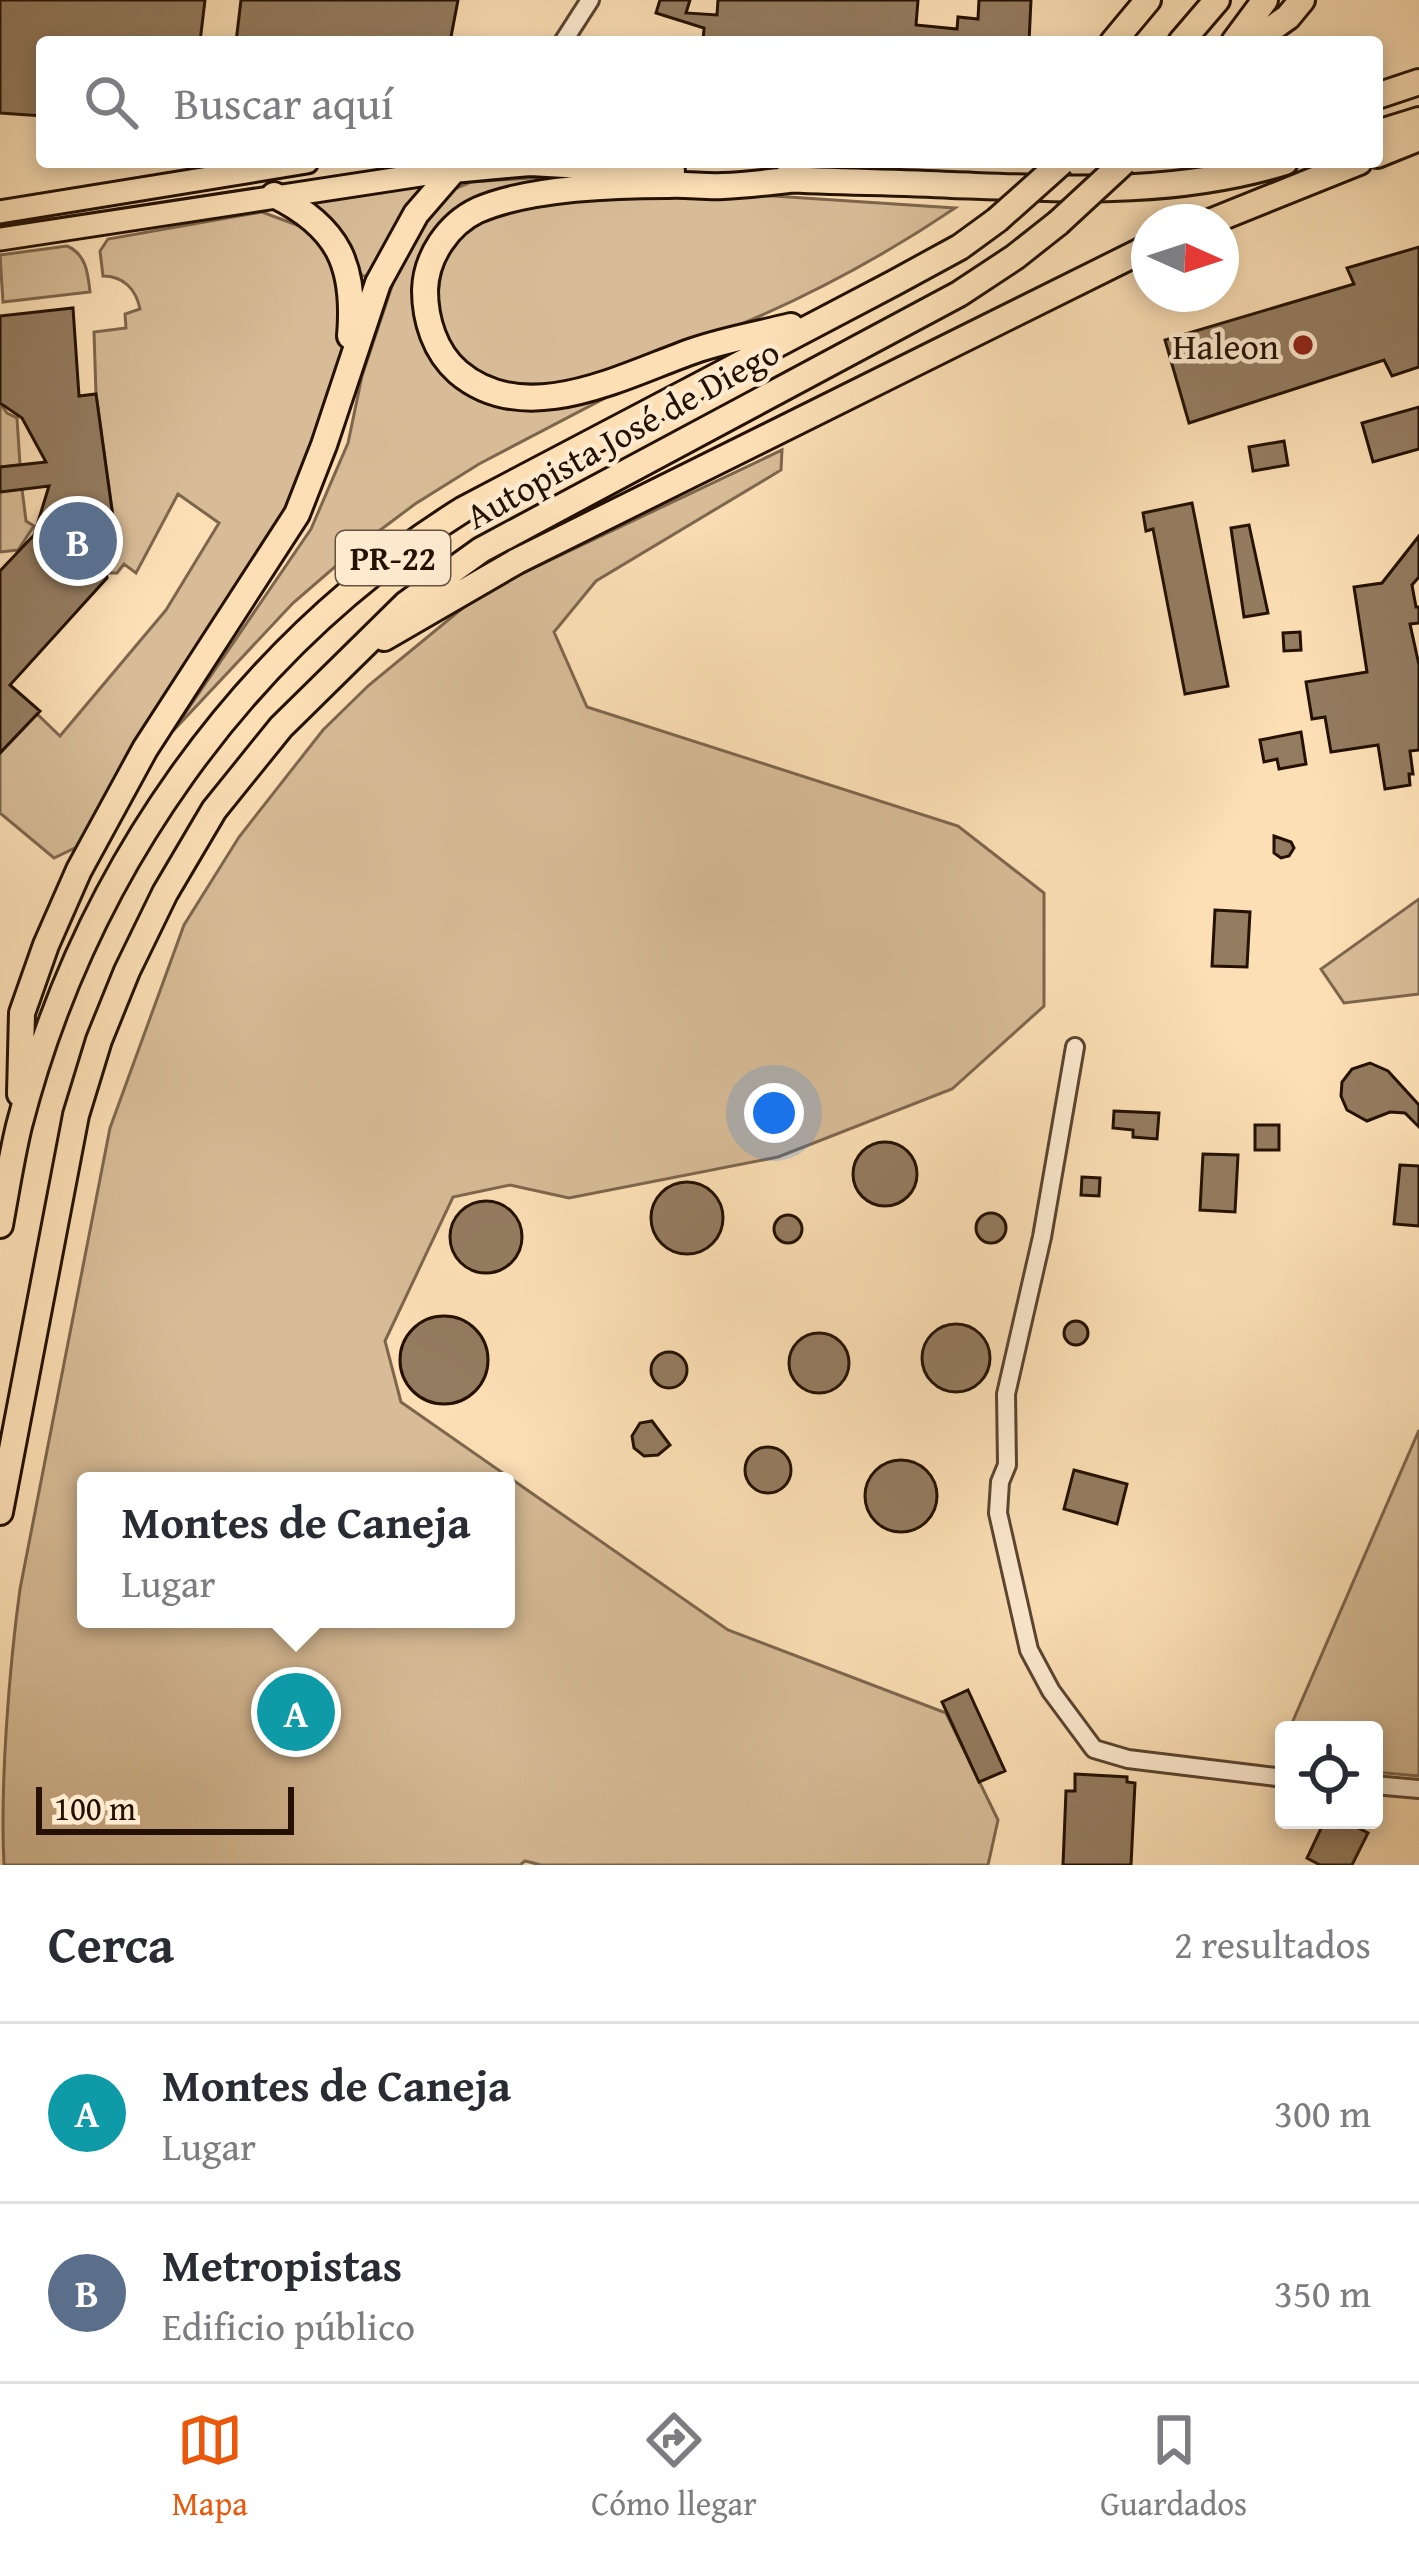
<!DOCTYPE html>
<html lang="es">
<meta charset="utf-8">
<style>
:root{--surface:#fff;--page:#f2f2f3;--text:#2b2b33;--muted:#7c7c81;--line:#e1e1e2;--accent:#ea580c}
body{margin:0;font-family:"Gentium Book Plus",serif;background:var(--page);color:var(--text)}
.controls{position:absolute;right:36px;bottom:36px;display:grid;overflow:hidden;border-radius:12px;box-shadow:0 6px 18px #0003}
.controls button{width:108px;height:108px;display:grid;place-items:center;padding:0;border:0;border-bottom:3px solid var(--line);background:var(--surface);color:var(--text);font:60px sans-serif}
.compass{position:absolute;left:1131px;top:204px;width:108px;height:108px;border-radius:50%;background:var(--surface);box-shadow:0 6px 18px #0003;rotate:93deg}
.scale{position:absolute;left:36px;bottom:30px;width:258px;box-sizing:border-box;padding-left:12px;border:6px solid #241103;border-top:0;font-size:33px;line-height:42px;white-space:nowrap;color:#241103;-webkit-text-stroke:9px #fdeacf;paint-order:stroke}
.you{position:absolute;left:774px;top:1113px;width:42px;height:42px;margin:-30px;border:9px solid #fff;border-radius:50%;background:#1a73e8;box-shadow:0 0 0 18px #1a73e833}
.badge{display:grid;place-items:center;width:78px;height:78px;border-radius:50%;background:var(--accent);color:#fff;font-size:39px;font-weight:700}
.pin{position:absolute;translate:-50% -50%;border:6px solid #fff;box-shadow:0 3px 12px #0006}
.popup{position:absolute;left:77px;top:1472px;width:438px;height:156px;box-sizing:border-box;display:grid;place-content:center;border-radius:12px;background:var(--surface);filter:drop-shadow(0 3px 9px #0005);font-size:39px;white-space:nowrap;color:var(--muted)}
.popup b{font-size:45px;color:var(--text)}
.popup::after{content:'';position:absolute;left:50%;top:100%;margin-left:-24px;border:24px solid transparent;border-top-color:var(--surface)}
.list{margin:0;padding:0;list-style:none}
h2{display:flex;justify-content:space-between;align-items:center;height:156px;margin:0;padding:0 48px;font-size:51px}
h2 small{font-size:39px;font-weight:400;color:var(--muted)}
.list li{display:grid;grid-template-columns:78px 1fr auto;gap:36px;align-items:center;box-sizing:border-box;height:180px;padding:0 48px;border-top:3px solid var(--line)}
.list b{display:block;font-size:45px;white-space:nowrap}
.list p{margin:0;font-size:39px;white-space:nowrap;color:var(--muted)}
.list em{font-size:39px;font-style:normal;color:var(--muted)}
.icon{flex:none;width:66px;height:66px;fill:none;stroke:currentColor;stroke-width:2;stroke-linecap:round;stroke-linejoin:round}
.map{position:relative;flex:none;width:1419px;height:1865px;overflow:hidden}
.search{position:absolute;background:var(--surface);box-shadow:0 6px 18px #0003;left:36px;right:36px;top:36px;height:132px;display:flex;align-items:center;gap:30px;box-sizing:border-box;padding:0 42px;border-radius:12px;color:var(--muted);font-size:45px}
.sheet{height:516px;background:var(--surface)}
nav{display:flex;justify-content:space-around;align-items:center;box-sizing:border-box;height:168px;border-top:3px solid var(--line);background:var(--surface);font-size:33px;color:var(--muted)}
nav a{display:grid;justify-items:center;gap:6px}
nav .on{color:var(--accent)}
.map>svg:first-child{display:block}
.green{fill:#d7bc97;stroke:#7e664d;stroke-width:3;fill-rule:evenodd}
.building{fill:#947c60;stroke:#241103;stroke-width:3}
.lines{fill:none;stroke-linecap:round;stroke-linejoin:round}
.minor-casing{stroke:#5a4430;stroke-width:22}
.major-casing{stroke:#241103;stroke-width:27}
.highway-casing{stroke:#241103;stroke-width:30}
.minor{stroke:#fdeacf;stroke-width:16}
.major{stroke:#fcdfb5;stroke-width:21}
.highway{stroke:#fcdfb5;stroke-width:24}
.highway-bridge-casing{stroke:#241103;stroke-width:30;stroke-linecap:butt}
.highway-bridge{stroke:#fcdfb5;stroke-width:24}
.poi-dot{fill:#8f2418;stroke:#fdeacf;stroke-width:4.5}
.labels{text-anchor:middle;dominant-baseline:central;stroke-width:9;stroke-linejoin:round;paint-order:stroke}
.shield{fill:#fdeacf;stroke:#655240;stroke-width:3}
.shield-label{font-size:33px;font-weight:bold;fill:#241103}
.poi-label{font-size:36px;fill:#241103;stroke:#fdeacf;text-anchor:end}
.street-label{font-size:36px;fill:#241103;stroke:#fdeacf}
</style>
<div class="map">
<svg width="1419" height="1865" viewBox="0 0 1419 1865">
<rect width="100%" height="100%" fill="#fcdfb5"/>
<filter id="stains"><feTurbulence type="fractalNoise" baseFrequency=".00167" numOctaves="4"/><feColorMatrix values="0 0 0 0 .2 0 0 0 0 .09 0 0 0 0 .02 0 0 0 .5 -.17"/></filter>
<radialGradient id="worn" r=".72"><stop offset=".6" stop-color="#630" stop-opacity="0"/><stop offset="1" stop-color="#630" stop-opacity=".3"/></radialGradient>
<path class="green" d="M 573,175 L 573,184 L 523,188 L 423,261 L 458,382 L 603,394 L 605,398 L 479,464 L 415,504 L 359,546 L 293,603 L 173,731 L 311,529 L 348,443 L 362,376 L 396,274 L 426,221 L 454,189 L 471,182 Z
M 425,184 L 367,276 L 362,276 L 339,230 L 302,200 Z
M 681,190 L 955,208 C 862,271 760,321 654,358 C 632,366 608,377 585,382 C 551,389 519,390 487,378 C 439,359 427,294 449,253 C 459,235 480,221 496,210 Z
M 262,212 L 313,231 L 333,253 L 345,340 L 313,452 L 284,512 L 142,734 L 83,844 L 54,858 L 0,813 L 0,753 L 37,714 L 60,736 L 166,610 L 219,523 L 178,494 L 136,573 L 124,564 L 117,573 L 107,573 L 102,540 L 116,538 L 96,394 L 94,332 L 126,328 L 125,314 L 140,309 C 136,289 123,276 103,276 L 100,251 L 108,239 Z
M 67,246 C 86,254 88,273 90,292 L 3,302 L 0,255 Z
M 0,403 L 7,413 L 17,418 L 20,465 L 0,467 Z
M 782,450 L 781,470 L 596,581 L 554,632 L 587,707 L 958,826 L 1044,893 L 1044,1006 L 952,1089 L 778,1157 L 569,1198 L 510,1185 L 453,1197 L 385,1341 L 401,1402 L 728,1630 L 946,1713 L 998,1820 L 988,1865 L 541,1865 L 525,1861 L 520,1865 L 4,1865 C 0,1786 9,1669 20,1589 L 110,1128 L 184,925 L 239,837 L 323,730 L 369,685 L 481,593 ZM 86,1481 L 506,1481 L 506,1619 L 86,1619 Z
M 22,489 L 26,521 L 34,526 L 18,550 L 0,552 L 0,492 Z
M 1419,899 L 1419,994 L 1344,1003 L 1321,969 Z
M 1419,1430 L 1419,1776 L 1374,1772 L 1374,1730 L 1289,1730 Z"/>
<path class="building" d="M 0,0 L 205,0 L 200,42 L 42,42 L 42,116 L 0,113 Z
M 241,0 L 458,0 L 450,42 L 236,42 Z
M 660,0 L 690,0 L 686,13 L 717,15 L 718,0 L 918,0 L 916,25 L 957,29 L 958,17 L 978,19 L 979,0 L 1031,0 L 1029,42 L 703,42 L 704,28 L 656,13 Z
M 1419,247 L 1419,367 L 1392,376 L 1384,360 L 1189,423 L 1165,340 L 1354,284 L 1347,268 Z
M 73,308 L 79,396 L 96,394 L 116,539 L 102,540 L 107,578 L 10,685 L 40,711 L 0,753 L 0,571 L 34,535 L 49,486 L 0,492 L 0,467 L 46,462 L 22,418 L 0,403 L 0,316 Z
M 1419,407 L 1419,449 L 1373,462 L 1362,423 Z
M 1284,441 L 1288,465 L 1253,471 L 1249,447 Z
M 1192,503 L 1228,686 L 1185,694 L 1153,529 L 1146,531 L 1143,513 Z
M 1249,525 L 1268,613 L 1244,617 L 1231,528 Z
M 1419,536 L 1419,577 L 1412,585 L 1416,607 L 1419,607 L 1419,623 L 1410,624 L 1419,665 L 1419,750 L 1410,751 L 1413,774 L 1409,774 L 1410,785 L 1385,789 L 1378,745 L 1331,752 L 1325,717 L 1312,719 L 1306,682 L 1367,672 L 1354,587 L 1382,583 Z
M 1300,632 L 1301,650 L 1284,651 L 1283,633 Z
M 1301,732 L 1306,764 L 1279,769 L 1277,759 L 1264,762 L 1260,740 Z
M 1274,836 L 1291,842 L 1294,848 L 1289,856 L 1281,858 L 1274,853 Z
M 1215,910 L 1250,912 L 1247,967 L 1212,966 Z
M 1370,1063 L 1388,1071 L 1419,1105 L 1419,1127 L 1405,1113 L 1390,1112 L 1367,1121 L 1347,1110 L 1341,1096 L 1342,1082 L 1352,1069 Z
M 1114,1111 L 1159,1113 L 1157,1139 L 1133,1137 L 1133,1130 L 1113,1128 Z
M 1255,1125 L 1279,1125 L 1279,1150 L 1255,1150 Z
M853 1174a32 32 0 1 1 64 0a32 32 0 1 1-64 0Z
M 1203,1154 L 1238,1155 L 1235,1212 L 1200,1210 Z
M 1400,1165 L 1419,1166 L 1419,1226 L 1394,1224 Z
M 1082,1177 L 1100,1178 L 1099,1196 L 1081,1195 Z
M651 1218a36 36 0 1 1 72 0a36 36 0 1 1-72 0Z
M450 1237a36 36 0 1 1 72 0a36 36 0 1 1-72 0Z
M976 1228a15 15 0 1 1 30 0a15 15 0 1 1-30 0Z
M774 1229a14 14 0 1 1 28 0a14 14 0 1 1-28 0Z
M400 1360a44 44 0 1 1 88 0a44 44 0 1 1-88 0Z
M1064 1333a12 12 0 1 1 24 0a12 12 0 1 1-24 0Z
M922 1358a34 34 0 1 1 68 0a34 34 0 1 1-68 0Z
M789 1363a30 30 0 1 1 60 0a30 30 0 1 1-60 0Z
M651 1370a18 18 0 1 1 36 0a18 18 0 1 1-36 0Z
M 652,1421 L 670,1445 L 658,1455 L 644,1456 L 634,1448 L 632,1436 L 640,1423 Z
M745 1470a23 23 0 1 1 46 0a23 23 0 1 1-46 0Z
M865 1496a36 36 0 1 1 72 0a36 36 0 1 1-72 0Z
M 1074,1470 L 1127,1484 L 1117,1524 L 1064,1509 Z
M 968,1690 L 1005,1771 L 979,1782 L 942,1702 Z
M 1075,1774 L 1127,1777 L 1127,1782 L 1135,1783 L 1131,1865 L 1063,1865 L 1066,1791 L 1075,1791 Z
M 1325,1820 L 1343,1820 L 1368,1833 L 1352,1865 L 1320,1865 L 1307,1858 Z"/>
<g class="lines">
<g class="minor-casing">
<path id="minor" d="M 563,42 L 590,0
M 1075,1047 L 1042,1237 L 1006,1394 L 1007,1465 L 1000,1482 L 998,1513 L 1029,1650 L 1051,1691 L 1094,1749 L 1128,1759 L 1284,1778
M 1374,1785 L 1419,1789"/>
</g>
<g class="major-casing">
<path id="major" d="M 0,212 L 307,162
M 0,239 L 453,170"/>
</g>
<g class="highway-casing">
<path id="highway" d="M 1113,42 L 1148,0
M 1181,42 L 1217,0
M 1234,42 L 1265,0
M 1253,42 L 1288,17 L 1302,0
M 1377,96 L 1419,82
M 1377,133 L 1419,120
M 1377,155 L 1419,138
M 453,170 L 530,163 L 672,171
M 784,179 C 840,182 896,182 952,185 C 1065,189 1175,196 1285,162
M 274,195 C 339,227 356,266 350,336
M 1210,222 L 1359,162
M 791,326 C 759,334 724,340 693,351 C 624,375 526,430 458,372 C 435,352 425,320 425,290 C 426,257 448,224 478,210 C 529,188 612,185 668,185 C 687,184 705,187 723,186 C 748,185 772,182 796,179
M 384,638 L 517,561 L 1149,247
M 20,1094 L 22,1013 L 46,945 L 79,870 L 145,749 L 297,514 L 324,445 L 378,283 L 416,214 L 461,162
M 0,1225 C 6,1193 11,1159 19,1126 C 84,873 241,648 464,509 L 894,283 L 960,247 L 997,220
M 0,1512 L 76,1115 L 99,1040 L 127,971 L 165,893 L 214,810 L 281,727 L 406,604 L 481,550 L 959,294 L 1015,257 L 1058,223"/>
</g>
<use href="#minor" class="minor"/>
<use href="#major" class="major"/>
<use href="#highway" class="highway"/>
<g class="highway-bridge-casing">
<path id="highway-bridge" d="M 997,220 L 1062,162
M 1058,223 L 1124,162"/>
</g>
<use href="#highway-bridge" class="highway-bridge"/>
</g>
<circle class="poi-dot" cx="1303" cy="345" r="12"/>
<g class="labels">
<rect class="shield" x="336" y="531" width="114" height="54" rx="9"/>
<g class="shield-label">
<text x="393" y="558">PR-22</text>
</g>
<g class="poi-label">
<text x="1279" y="345">Haleon</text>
</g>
<g class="street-label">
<text transform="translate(622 433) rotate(-29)">Autopista José de Diego</text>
</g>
</g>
<rect width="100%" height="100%" filter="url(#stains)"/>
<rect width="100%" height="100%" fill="url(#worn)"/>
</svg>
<div class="controls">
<button><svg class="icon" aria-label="locate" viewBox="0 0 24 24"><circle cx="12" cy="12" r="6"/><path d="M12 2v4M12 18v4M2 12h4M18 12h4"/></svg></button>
</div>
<svg class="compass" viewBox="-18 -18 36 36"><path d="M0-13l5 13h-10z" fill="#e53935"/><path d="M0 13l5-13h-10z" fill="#7c7c81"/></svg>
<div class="scale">100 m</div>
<div class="you"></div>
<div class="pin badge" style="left:296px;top:1712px;background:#0f9aa8">A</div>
<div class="popup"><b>Montes de Caneja</b>Lugar</div>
<div class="pin badge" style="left:78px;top:541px;background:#5c6f8a">B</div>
<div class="search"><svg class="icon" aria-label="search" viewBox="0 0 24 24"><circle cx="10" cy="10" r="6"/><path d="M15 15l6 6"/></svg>Buscar aquí</div>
</div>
<section class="sheet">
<h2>Cerca<small>2 resultados</small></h2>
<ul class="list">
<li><span class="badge" style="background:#0f9aa8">A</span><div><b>Montes de Caneja</b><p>Lugar</p></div><em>300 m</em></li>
<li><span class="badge" style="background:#5c6f8a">B</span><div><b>Metropistas</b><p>Edificio público</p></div><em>350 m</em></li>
</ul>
</section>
<nav>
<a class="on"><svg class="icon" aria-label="map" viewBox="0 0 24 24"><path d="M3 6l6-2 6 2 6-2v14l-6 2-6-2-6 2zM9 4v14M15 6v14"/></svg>Mapa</a>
<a><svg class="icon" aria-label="directions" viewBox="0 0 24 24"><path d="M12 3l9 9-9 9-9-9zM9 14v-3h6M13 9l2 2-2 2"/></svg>Cómo llegar</a>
<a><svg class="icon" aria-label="saved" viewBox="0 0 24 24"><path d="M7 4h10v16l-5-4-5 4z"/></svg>Guardados</a>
</nav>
